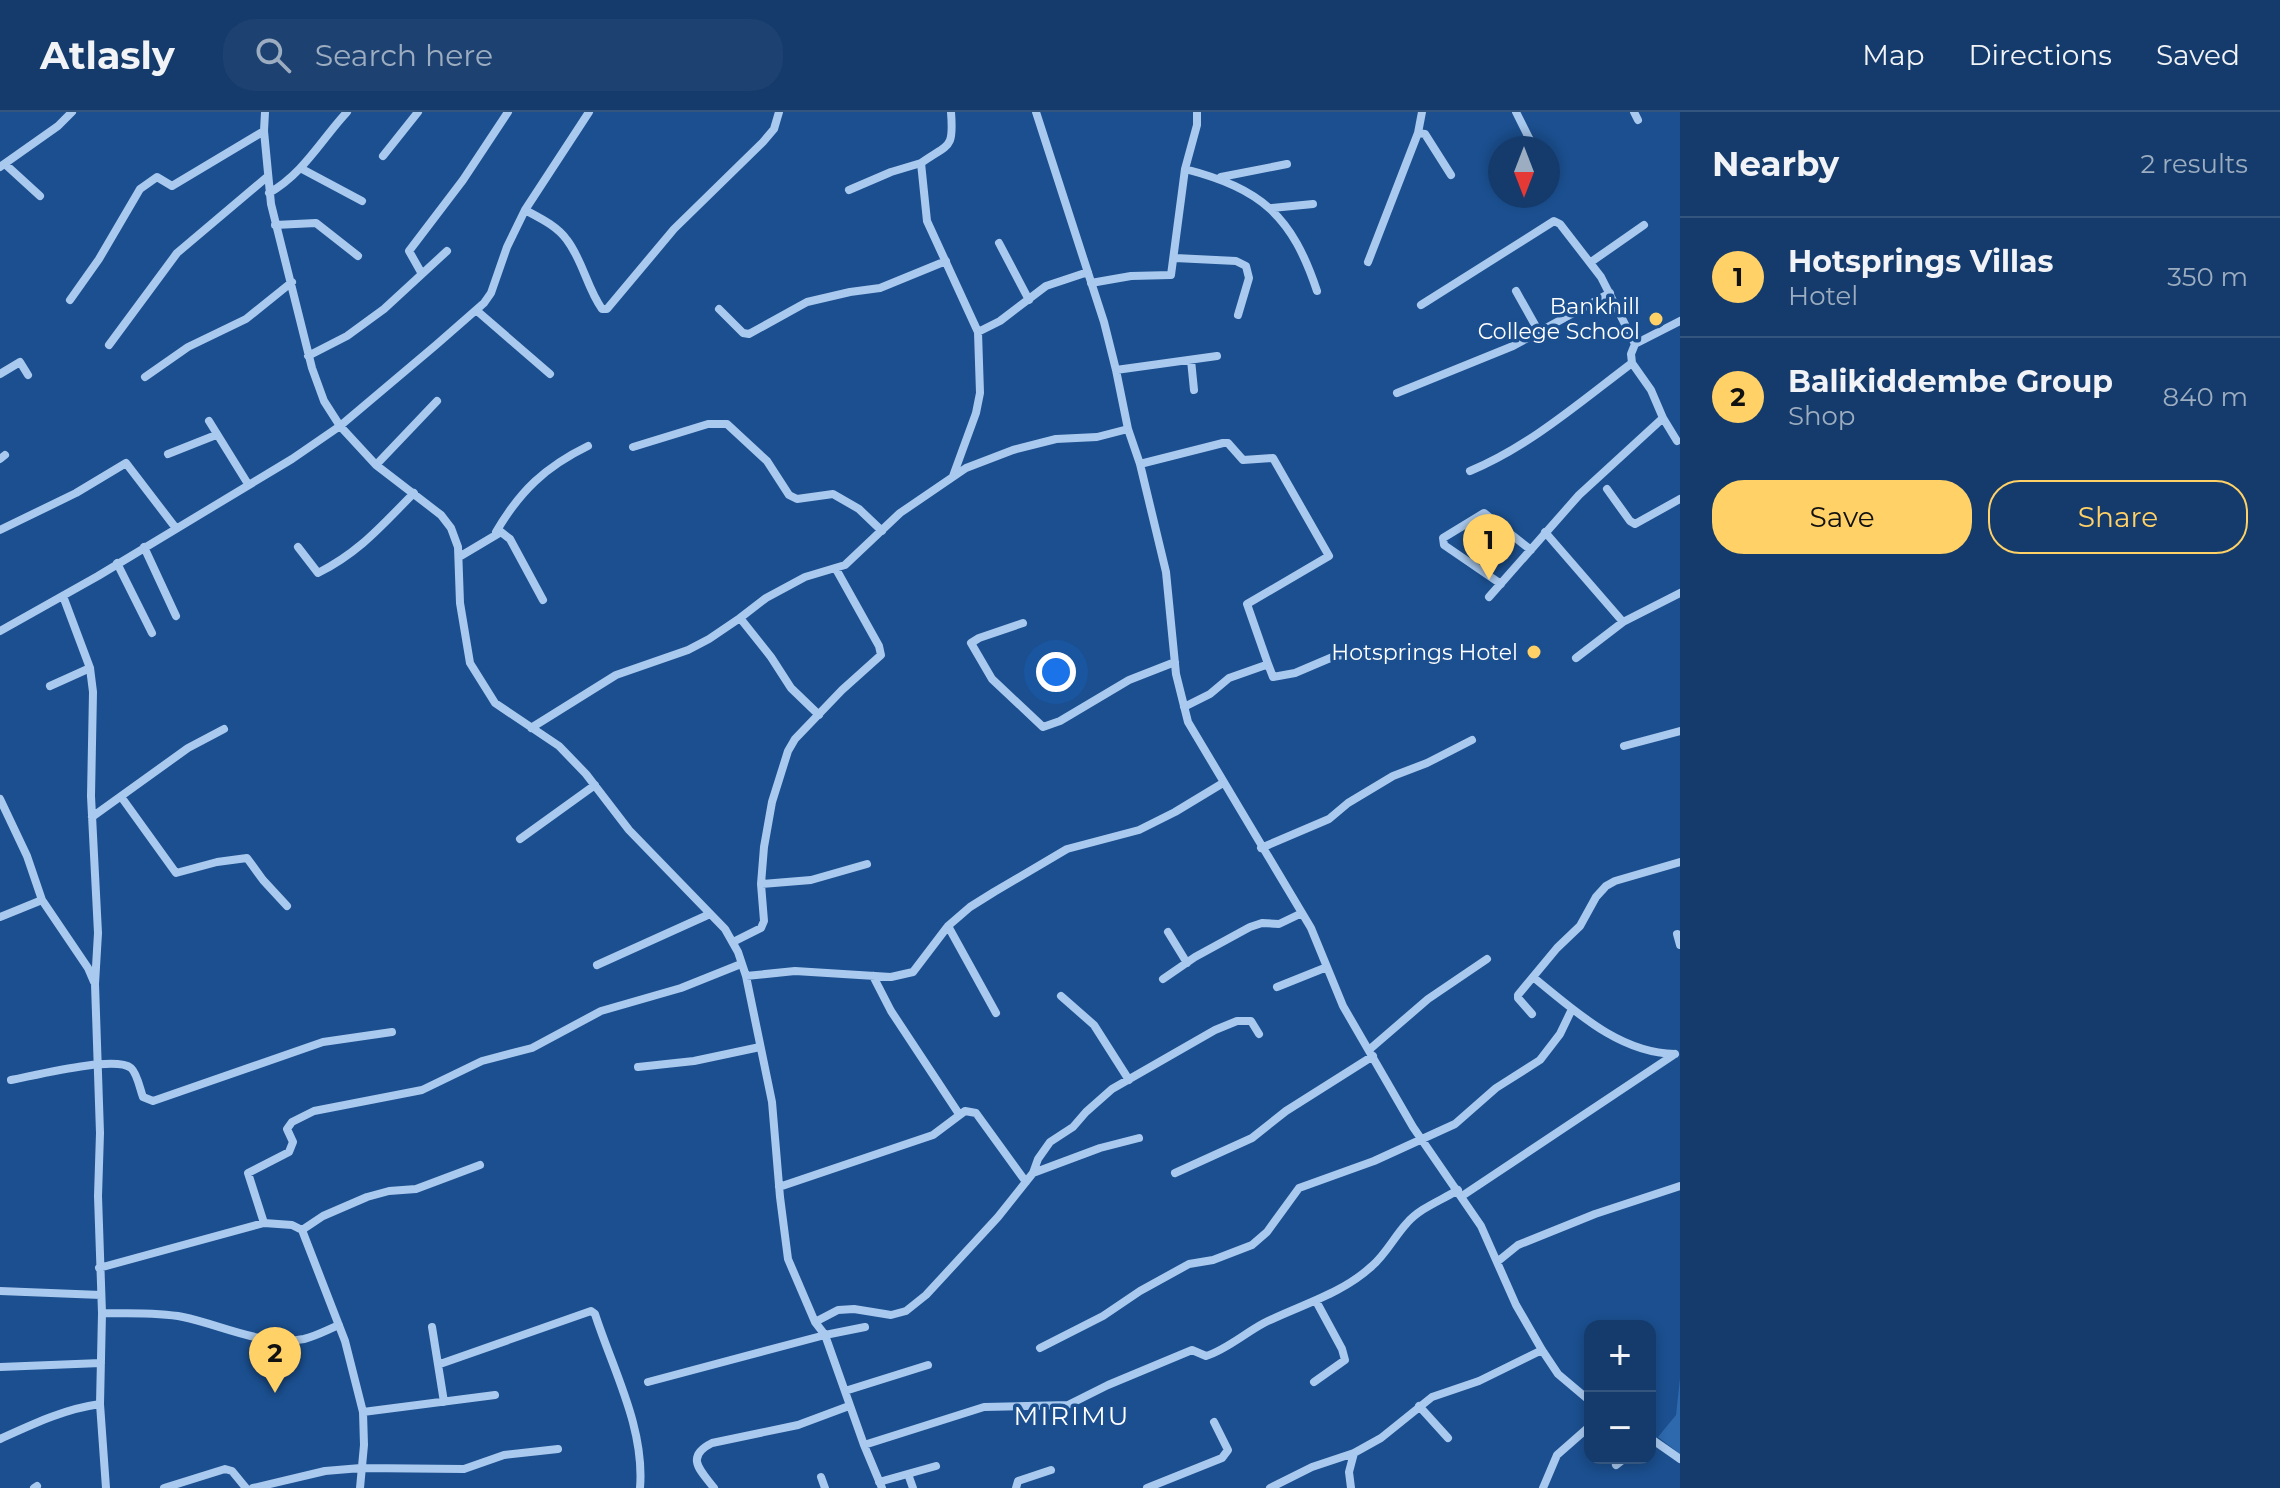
<!DOCTYPE html>
<meta charset="utf-8">
<style>
:root{--surface:#143b6b;--page:#1d4271;--text:#f1f3f6;--muted:#9dadc1;--line:#33557e;--accent:#ffd166}
body{margin:0;font-family:Montserrat,sans-serif;background:var(--page);color:var(--text)}
.controls{position:absolute;right:24px;bottom:24px;display:grid;overflow:hidden;border-radius:16px;box-shadow:0 4px 12px #0003}
.controls button{width:72px;height:72px;display:grid;place-items:center;padding:0;border:0;border-bottom:2px solid var(--line);background:var(--surface);color:var(--text);font:40px sans-serif}
.compass{position:absolute;left:1488px;top:24px;width:72px;height:72px;border-radius:50%;background:var(--surface);box-shadow:0 4px 12px #0003;rotate:180deg}
.you{position:absolute;left:1056px;top:560px;width:28px;height:28px;margin:-20px;border:6px solid #fff;border-radius:50%;background:#1a73e8;box-shadow:0 0 0 12px #1a73e833}
.badge{display:grid;place-items:center;width:52px;height:52px;border-radius:50%;background:var(--accent);color:#111;font-size:26px;font-weight:700}
.pin{position:absolute;translate:-50% -66px;filter:drop-shadow(0 2px 4px #0008)}
.pin::after{content:'';position:absolute;top:42px;width:28px;height:24px;background:inherit;clip-path:polygon(0 0,100% 0,50% 100%)}
.list{margin:0;padding:0;list-style:none}
h2{display:flex;justify-content:space-between;align-items:center;height:104px;margin:0;padding:0 32px;font-size:34px}
h2 small{font-size:26px;font-weight:400;color:var(--muted)}
.list li{display:grid;grid-template-columns:52px 1fr auto;gap:24px;align-items:center;box-sizing:border-box;height:120px;padding:0 32px;border-top:2px solid var(--line)}
.list b{display:block;font-size:30px;white-space:nowrap}
.list p{margin:0;font-size:26px;white-space:nowrap;color:var(--muted)}
.list em{font-size:26px;font-style:normal;color:var(--muted)}
.actions{display:flex;gap:16px;padding:24px 32px}
.actions a{flex:1;padding:18px 0;border:2px solid var(--accent);border-radius:32px;text-align:center;font-size:28px;color:var(--accent)}
.actions .main{background:var(--accent);color:#111}
.icon{flex:none;width:44px;height:44px;fill:none;stroke:currentColor;stroke-width:2;stroke-linecap:round;stroke-linejoin:round}
.map{position:relative;flex:none;width:1680px;height:1376px;overflow:hidden}
header{display:flex;align-items:center;gap:48px;box-sizing:border-box;height:112px;padding:0 40px;background:var(--surface);border-bottom:2px solid var(--line)}
header strong{font-size:38px}
nav{display:flex;gap:44px;margin-inline-start:auto;font-size:28px}
.search{width:560px;height:72px;background:var(--page);display:flex;align-items:center;gap:20px;box-sizing:border-box;padding:0 28px;border-radius:32px;color:var(--muted);font-size:30px}
main{display:flex}
aside{flex:1;background:var(--surface)}
.map>svg:first-child{display:block}
.green{fill:#2e69ad}
.lines{fill:none;stroke-linecap:round;stroke-linejoin:round}
.minor{stroke:#a9c9ee;stroke-width:8}
.poi-dot{fill:#ffd166;stroke:#1b4f8f;stroke-width:3}
.labels{text-anchor:middle;dominant-baseline:central;stroke-width:7;stroke-linejoin:round;paint-order:stroke}
.poi-label{font-size:22px;fill:#fff;stroke:#1b4f8f;text-anchor:end}
.quarter-label{font-size:26px;letter-spacing:2px;fill:#fff;stroke:#1b4f8f}
</style>
<header>
<strong>Atlasly</strong>
<div class="search"><svg class="icon" aria-label="search" viewBox="0 0 24 24"><circle cx="10" cy="10" r="6"/><path d="M15 15l6 6"/></svg>Search here</div>
<nav><a>Map</a><a>Directions</a><a>Saved</a></nav>
</header>
<main>
<div class="map">
<svg width="1680" height="1376" viewBox="0 0 1680 1376">
<rect width="100%" height="100%" fill="#1b4f8f"/>
<path class="green" d="M 1680,1266 L 1680,1342 L 1658,1325 L 1676,1303 Z"/>
<g class="lines">
<path class="minor" d="M 265,0 L 264,19 L 271,92 L 312,256 L 324,289 L 340,314 L 376,353 L 441,403 L 451,416 L 458,435 L 460,491 L 470,551 L 495,591 L 559,634 L 586,662 L 629,718 L 725,817 L 738,840 L 746,864 L 772,990 L 780,1085 L 788,1147 L 815,1210 L 825,1223 L 864,1333 L 882,1376
M 951,0 C 954,38 949,31 921,51 L 927,109 L 978,220 L 980,281 L 976,301 L 953,364
M 1036,0 L 1104,210 L 1116,258 L 1128,317 L 1140,352 L 1166,460 L 1176,562 L 1188,610 L 1311,816 L 1343,894 L 1413,1015 L 1481,1114 L 1516,1193 L 1542,1238 L 1558,1262 L 1590,1289
M 1516,0 L 1534,36
M 1634,0 L 1638,8
M 1418,21 L 1425,22 L 1451,63
M 383,44 L 418,0
M 5,52 L 40,84
M 0,55 L 58,14 L 72,0
M 302,57 L 362,89
M 1185,57 C 1262,77 1292,104 1317,179
M 1221,65 L 1287,52
M 849,78 L 891,60 L 921,51
M 269,81 C 303,62 321,28 347,0
M 1272,96 L 1313,92
M 525,98 C 540,106 557,114 567,128 C 583,149 587,176 602,197 L 607,197 L 674,117 L 763,30 L 774,17 L 779,0
M 275,113 L 316,111 L 358,144
M 999,131 L 1029,188
M 1175,146 L 1236,149 L 1246,154 L 1249,166 L 1238,203
M 1368,150 L 1418,21 L 1422,0
M 1591,150 L 1644,113
M 422,162 L 409,139 L 463,68 L 508,0
M 1091,171 L 1131,164 L 1171,163 L 1185,57 L 1197,13 L 1197,0
M 1516,179 L 1539,220
M 70,188 L 99,147 L 140,77 L 157,65 L 172,74 L 264,19
M 1421,193 L 1554,109 L 1560,112 L 1601,165 L 1635,232
M 719,197 L 743,221 L 749,222 L 807,190 L 850,180 L 880,176 L 946,149
M 476,198 L 550,262
M 978,220 L 1000,209 L 1046,174 L 1088,160
M 109,233 L 177,141 L 267,65
M 308,244 L 347,224 L 384,197 L 447,139
M 1191,248 L 1194,278
M 1116,258 L 1217,244
M 0,262 L 20,250 L 28,263
M 145,265 L 188,235 L 246,207 L 292,170
M 1397,281 L 1513,234 L 1610,181
M 209,309 L 248,372
M 1677,329 L 1663,306 L 1651,278 L 1632,251 L 1631,242 L 1635,232 L 1680,209
M 633,335 L 708,312 L 727,312 L 767,349 L 789,383 L 797,387 L 833,382 L 859,397 L 882,419
M 168,342 L 216,323
M 0,347 L 5,343
M 1140,352 L 1223,331 L 1228,331 L 1243,348 L 1273,346 L 1329,444 L 1247,492 L 1268,552
M 376,353 L 437,289
M 1470,359 C 1530,334 1580,290 1632,251
M 1607,377 L 1630,409 L 1635,412 L 1680,387
M 0,418 L 76,381 L 126,351 L 175,415
M 496,420 C 520,379 545,355 588,334
M 1545,420 L 1623,510
M 144,435 L 176,504
M 298,435 L 318,461 C 360,440 382,413 414,381
M 459,445 L 501,420 L 510,427 L 543,488
M 117,451 L 152,521
M 1501,472 L 1444,433 L 1443,426 L 1484,401 L 1531,438
M 63,484 L 90,556 L 93,580 L 91,684 L 98,821 L 95,872 L 100,1021 L 98,1084 L 102,1201 L 100,1292 L 106,1376
M 1489,485 L 1579,383 L 1663,306
M 1023,511 L 979,526 L 971,531 L 992,567 L 1043,615 L 1060,609 L 1129,568 L 1175,550
M 0,519 L 98,464 L 292,347 L 340,314 L 436,233 L 484,191 L 491,181 L 507,135 L 525,98 L 589,0
M 1576,546 L 1623,510 L 1680,481
M 50,574 L 90,556
M 1184,595 L 1210,582 L 1229,566 L 1263,554 L 1268,552 L 1273,565 L 1295,561 L 1335,544 L 1344,543
M 819,603 L 791,576 L 771,545 L 740,506 L 766,486 L 805,465 L 845,453 L 900,401 L 966,356 L 1013,338 L 1056,327 L 1097,325 L 1128,317
M 531,616 L 616,563 L 688,538 L 709,527 L 740,506
M 1624,634 L 1680,619
M 122,686 L 176,761 L 217,750 L 247,746 L 263,768 L 287,794
M 0,687 L 27,744 L 42,788 L 88,856 L 94,870
M 92,705 L 188,636 L 224,617
M 520,727 L 595,673
M 1261,736 L 1329,707 L 1348,691 L 1393,664 L 1427,651 L 1472,628
M 761,772 L 811,768 L 867,752
M 0,805 L 42,788
M 948,814 L 996,901
M 1168,820 L 1187,851
M 1677,822 L 1680,833
M 733,830 L 761,816 L 764,809 L 761,772 L 764,735 L 772,690 L 788,639 L 795,627 L 842,578 L 881,543 L 879,534 L 836,457
M 597,853 L 710,802
M 746,864 L 795,859 L 891,865 L 913,860 L 948,814 L 970,795 L 994,780 L 1067,737 L 1139,718 L 1175,700 L 1223,671
M 873,864 L 891,899 L 959,1002
M 1533,865 C 1575,899 1619,941 1675,942
M 1163,867 L 1195,845 L 1250,815 L 1262,811 L 1279,812 L 1302,801
M 1277,875 L 1327,855
M 1061,884 L 1094,913 L 1129,968
M 1532,902 L 1518,886 L 1518,883 L 1557,836 L 1580,814 L 1596,785 L 1606,774 L 1615,769 L 1680,750
M 1370,937 L 1428,887 L 1487,847
M 638,955 L 694,949 L 760,935
M 11,968 C 33,964 115,943 131,956 C 137,961 140,977 143,985 L 153,989 L 323,930 L 392,920
M 1033,1061 L 1100,1036 L 1139,1026
M 1175,1061 L 1252,1026 L 1286,999 L 1373,944
M 779,1075 L 933,1023 L 965,999 L 976,1001 L 1026,1070
M 1462,1084 L 1675,942
M 264,1111 L 248,1061 L 289,1040 L 293,1030 L 287,1017 L 292,1010 L 314,999 L 422,978 L 482,949 L 532,936 L 601,899 L 681,876 L 741,852
M 302,1118 L 323,1104 L 367,1085 L 389,1079 L 416,1077 L 480,1053
M 1497,1150 L 1518,1133 L 1595,1102 L 1680,1074
M 99,1156 L 264,1111 L 292,1113 L 302,1118 L 345,1229 L 363,1300 L 364,1333 L 360,1376
M 0,1179 L 101,1183
M 102,1201 C 129,1202 156,1200 183,1205 C 222,1213 263,1235 304,1227 C 316,1224 327,1218 339,1213
M 815,1210 L 838,1198 L 854,1197 L 891,1203 L 906,1199 L 926,1183 L 998,1105 L 1033,1061 L 1038,1047 L 1050,1030 L 1073,1015 L 1086,1000 L 1112,977 L 1215,918 L 1237,909 L 1251,909 L 1259,922
M 432,1215 L 444,1290
M 1040,1236 L 1103,1204 L 1140,1179 L 1189,1152 L 1213,1148 L 1252,1133 L 1267,1120 L 1299,1076 L 1374,1049 L 1455,1012 L 1496,976 L 1540,948 L 1560,922 L 1572,897
M 440,1252 L 591,1199 L 595,1202 C 613,1258 645,1316 640,1376
M 0,1255 L 101,1251
M 648,1270 L 825,1223 L 865,1215
M 1314,1270 L 1345,1248 L 1342,1237 L 1316,1189
M 845,1279 L 928,1253
M 1419,1294 L 1448,1326
M 363,1300 L 495,1283
M 1650,1326 L 1680,1347
M 0,1327 C 33,1312 64,1297 100,1292
M 864,1333 L 984,1295 L 1068,1293 L 1108,1273 L 1192,1238 L 1206,1244 C 1226,1238 1245,1221 1264,1211 C 1300,1193 1342,1182 1372,1154 C 1386,1142 1394,1125 1407,1111 C 1420,1096 1440,1089 1458,1078
M 1616,1353 L 1625,1346
M 908,1362 L 913,1376
M 821,1365 L 825,1376
M 879,1370 L 936,1354
M 34,1376 L 37,1374
M 164,1376 L 225,1357 L 232,1359 L 246,1376
M 253,1376 L 325,1359 L 361,1356 L 464,1357 L 504,1343 L 558,1337
M 714,1376 C 701,1359 684,1345 712,1331 L 798,1313 L 849,1294
M 1016,1376 L 1018,1369 L 1051,1358
M 1147,1376 L 1222,1346 L 1228,1338 L 1214,1310
M 1270,1376 L 1312,1355 L 1354,1341 L 1381,1326 L 1432,1285 L 1479,1269 L 1542,1238
M 1351,1376 L 1349,1360 L 1354,1341
M 1543,1376 L 1557,1343 L 1590,1314"/>
</g>
<g class="poi-dot">
<circle cx="1656" cy="207" r="8"/>
<circle cx="1534" cy="540" r="8"/>
</g>
<g class="labels">
<g class="poi-label">
<text x="1640" y="194">Bankhill<tspan x="1640" dy="25">College School</tspan></text>
<text x="1518" y="540">Hotsprings Hotel</text>
</g>
<g class="quarter-label">
<text x="1072" y="1304">MIRIMU</text>
</g>
</g>
</svg>
<div class="controls">
<button>+</button>
<button>−</button>
</div>
<svg class="compass" viewBox="-18 -18 36 36"><path d="M0-13l5 13h-10z" fill="#e53935"/><path d="M0 13l5-13h-10z" fill="#9dadc1"/></svg>
<div class="you"></div>
<div class="pin badge" style="left:1489px;top:468px">1</div>
<div class="pin badge" style="left:275px;top:1281px">2</div>
</div>
<aside>
<h2>Nearby<small>2 results</small></h2>
<ul class="list">
<li><span class="badge">1</span><div><b>Hotsprings Villas</b><p>Hotel</p></div><em>350 m</em></li>
<li><span class="badge">2</span><div><b>Balikiddembe Group</b><p>Shop</p></div><em>840 m</em></li>
</ul>
<div class="actions"><a class="main">Save</a><a>Share</a></div>
</aside>
</main>
